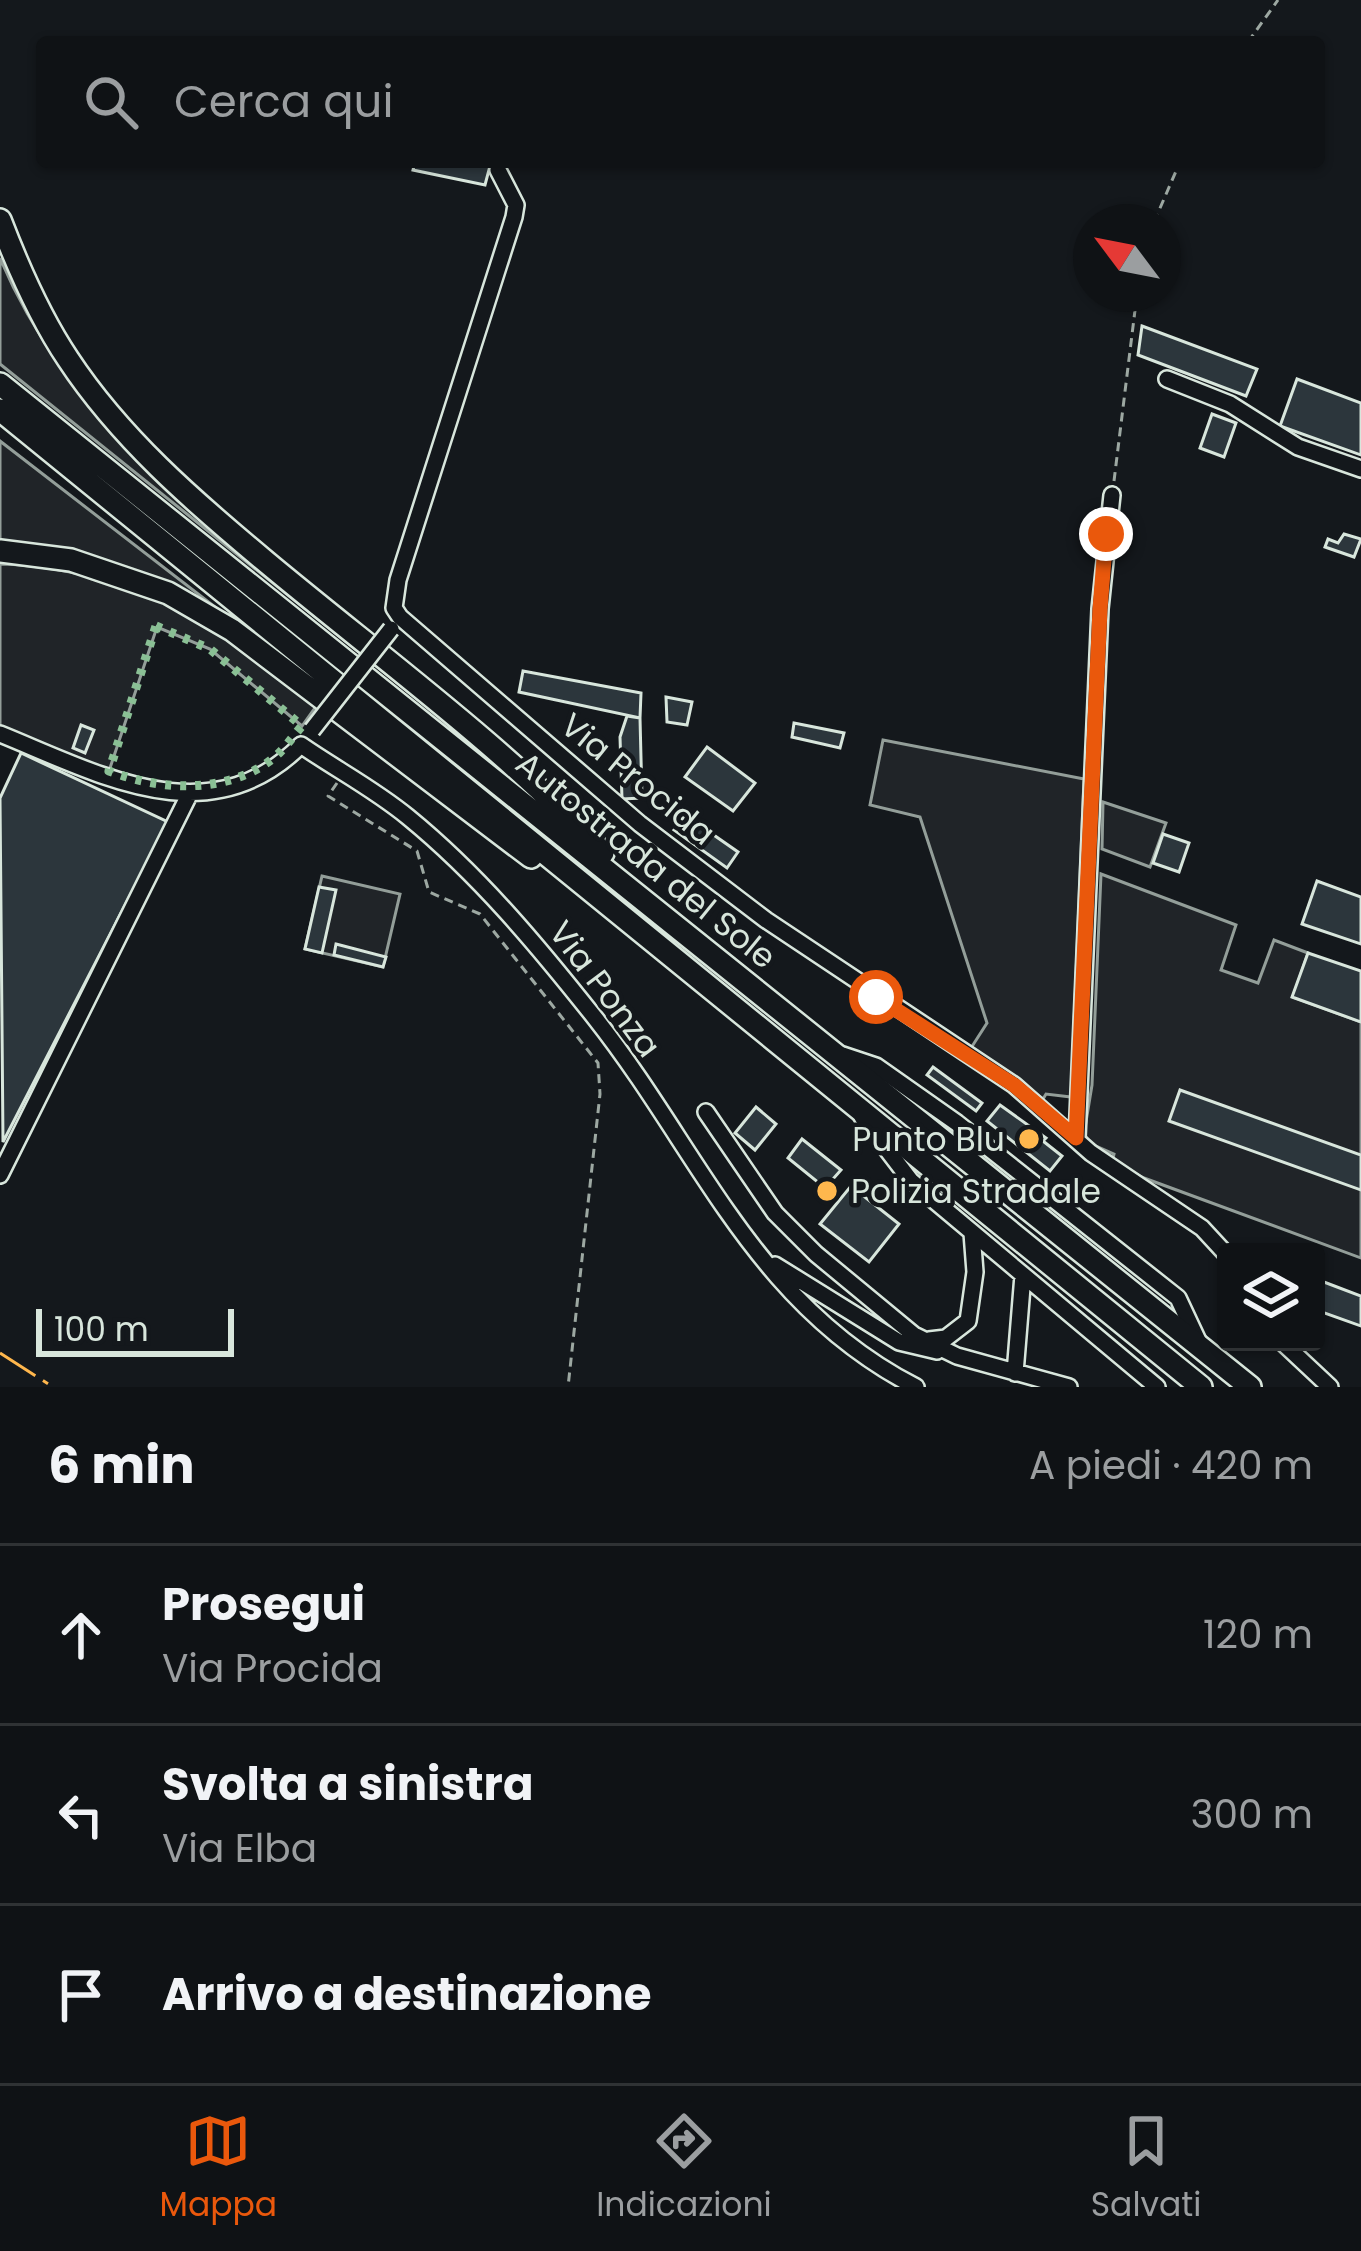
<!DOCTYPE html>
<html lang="it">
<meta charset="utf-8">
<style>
:root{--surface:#0f1215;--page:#181b1e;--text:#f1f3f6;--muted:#9b9ea0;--line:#2f3234;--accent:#ea580c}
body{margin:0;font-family:Poppins,sans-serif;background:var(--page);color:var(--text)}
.controls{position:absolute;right:36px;bottom:36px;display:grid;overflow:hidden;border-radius:12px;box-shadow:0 3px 9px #0004}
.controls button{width:108px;height:108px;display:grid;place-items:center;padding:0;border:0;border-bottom:3px solid var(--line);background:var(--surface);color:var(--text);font:60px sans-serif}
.compass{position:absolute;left:1073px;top:204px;width:108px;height:108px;border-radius:50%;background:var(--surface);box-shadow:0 3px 9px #0004;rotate:302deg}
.scale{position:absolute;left:36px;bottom:30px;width:198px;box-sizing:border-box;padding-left:12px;border:6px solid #d8e6dc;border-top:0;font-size:33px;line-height:42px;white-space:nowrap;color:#d8e6dc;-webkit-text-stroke:9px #14181c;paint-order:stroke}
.stop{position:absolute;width:36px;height:36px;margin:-27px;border:9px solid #ea580c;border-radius:50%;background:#fff}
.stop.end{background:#ea580c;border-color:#fff;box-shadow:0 3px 12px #0008}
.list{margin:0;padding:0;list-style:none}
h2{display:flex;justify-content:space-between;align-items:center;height:156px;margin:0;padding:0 48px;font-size:51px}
h2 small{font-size:39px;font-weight:400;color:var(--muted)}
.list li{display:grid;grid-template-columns:78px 1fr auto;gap:36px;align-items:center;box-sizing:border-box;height:180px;padding:0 48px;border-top:3px solid var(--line)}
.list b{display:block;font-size:45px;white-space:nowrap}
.list p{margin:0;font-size:39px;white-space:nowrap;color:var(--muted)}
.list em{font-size:39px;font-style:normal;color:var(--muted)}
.icon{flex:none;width:66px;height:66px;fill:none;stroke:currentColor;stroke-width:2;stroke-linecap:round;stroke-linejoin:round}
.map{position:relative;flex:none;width:1361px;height:1387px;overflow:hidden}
.search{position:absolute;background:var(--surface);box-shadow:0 3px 9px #0004;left:36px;right:36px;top:36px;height:132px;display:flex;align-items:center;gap:30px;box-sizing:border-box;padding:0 42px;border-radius:12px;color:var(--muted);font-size:45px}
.sheet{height:696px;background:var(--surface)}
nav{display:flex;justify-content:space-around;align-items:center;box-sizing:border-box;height:168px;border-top:3px solid var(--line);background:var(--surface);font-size:33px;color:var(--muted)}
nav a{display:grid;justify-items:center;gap:6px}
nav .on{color:var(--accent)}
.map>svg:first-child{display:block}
.green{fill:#202428;stroke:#939e99;stroke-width:3}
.building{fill:#2c363c;stroke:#d8e6dc;stroke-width:3}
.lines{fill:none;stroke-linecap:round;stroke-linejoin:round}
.minor-casing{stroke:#d8e6dc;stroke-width:20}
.highway-casing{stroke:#d8e6dc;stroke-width:26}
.path{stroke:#9da8a2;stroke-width:3;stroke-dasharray:9 6;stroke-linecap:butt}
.minor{stroke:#14181c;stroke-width:15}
.highway{stroke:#14181c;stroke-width:21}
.minor-bridge-casing{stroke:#d8e6dc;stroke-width:20;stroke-linecap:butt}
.minor-bridge{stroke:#14181c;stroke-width:15}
.hedge{stroke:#8ac095;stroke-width:9;stroke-dasharray:6 9;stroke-linecap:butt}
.power{stroke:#ffb74d;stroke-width:3;stroke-dasharray:42 9 6 9;stroke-linecap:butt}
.route{stroke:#ea580c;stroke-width:15}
.poi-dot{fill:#ffb74d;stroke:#14181c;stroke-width:4.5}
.labels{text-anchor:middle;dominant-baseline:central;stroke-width:9;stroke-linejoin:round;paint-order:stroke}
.street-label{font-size:33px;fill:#d8e6dc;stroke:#14181c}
.poi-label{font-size:33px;fill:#d8e6dc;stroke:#14181c;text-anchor:end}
</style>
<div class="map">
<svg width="1361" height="1387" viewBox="0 0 1361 1387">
<rect width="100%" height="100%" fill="#14181c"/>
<path class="green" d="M 0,258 C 80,450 276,581 431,710 L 0,364 Z
M 0,441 L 369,726 L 169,585 L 102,559 L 0,541 Z
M 0,564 C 71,566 153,589 212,628 C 248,652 283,680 317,705 L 302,726 L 210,649 L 157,627 L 109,771 L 0,726 Z
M 883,740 L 1084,779 L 1071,1097 L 1046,1094 L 1043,1099 L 971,1048 L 987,1023 L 920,817 L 870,805 Z
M 1103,802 L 1166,823 L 1150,867 L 1102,849 Z
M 1101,874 L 1236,925 L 1221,970 L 1258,983 L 1274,940 L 1308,953 L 1293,997 L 1361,1022 L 1361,1258 L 1144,1178 L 1112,1162 L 1114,1154 L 1091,1144 L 1084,1134 L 1092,1085 Z
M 322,876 L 400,894 L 383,967 L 305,949 Z"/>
<path class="building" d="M 415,162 L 471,162 L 490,166 L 485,185 L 413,170 Z
M 1142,326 L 1257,369 L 1246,396 L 1138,355 Z
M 1297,379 L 1361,403 L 1361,455 L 1280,426 Z
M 1212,414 L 1236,423 L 1224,457 L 1200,448 Z
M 1344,534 L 1361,539 L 1354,557 L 1325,547 L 1328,539 L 1338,543 Z
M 523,671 L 641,693 L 640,718 L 519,692 Z
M 666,697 L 692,702 L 687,725 L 667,722 Z
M 627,716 L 640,718 L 642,798 L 622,799 L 620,737 Z
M 794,723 L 844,733 L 840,748 L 792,737 Z
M 81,725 L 94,730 L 85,753 L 73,748 Z
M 707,747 L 755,783 L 733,811 L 685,777 Z
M 21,753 L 168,822 L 3,1142 L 0,798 Z
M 685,815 L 738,852 L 727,868 L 674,830 Z
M 1163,834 L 1189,843 L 1179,872 L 1153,863 Z
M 1317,881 L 1361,897 L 1361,944 L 1302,924 Z
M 319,887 L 336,890 L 322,953 L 305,949 Z
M 336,944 L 386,957 L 383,967 L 334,955 Z
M 1308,953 L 1361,971 L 1361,1022 L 1292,997 Z
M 933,1067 L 982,1103 L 976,1111 L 927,1075 Z
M 1180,1090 L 1361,1155 L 1361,1190 L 1169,1121 Z
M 1000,1105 L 1046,1138 L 1043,1141 L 1062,1156 L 1050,1171 L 987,1121 Z
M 756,1107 L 776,1124 L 755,1150 L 735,1133 Z
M 802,1139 L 841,1170 L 825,1188 L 788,1158 Z
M 851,1186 L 899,1224 L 869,1262 L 820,1224 Z
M 1316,1279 L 1361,1296 L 1361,1326 L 1316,1310 Z"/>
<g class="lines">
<g class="minor-casing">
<path id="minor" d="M 498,170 L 516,205 L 514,217 L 398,580 L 394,608 L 400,617 L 640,824 L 766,920 L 1014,1085 L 1091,1153 L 1202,1228 L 1226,1254
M 1167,379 L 1230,404 L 1298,447 L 1361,469
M 0,734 C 99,774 209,837 301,745 C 337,770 374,789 408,817 C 479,875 538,946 595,1018 C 700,1151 754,1304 916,1387
M 843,1055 L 876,1066 L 957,1123 L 1178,1298 L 1200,1345
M 706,1112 L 775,1213 L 816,1254 L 914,1335 L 957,1356 L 1069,1387
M 862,1117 L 911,1181 L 1157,1387
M 1077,1138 L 1100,609 L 1112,495
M 0,1175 L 189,795
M 775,1265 L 899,1342 L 937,1351
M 929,1340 L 946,1338 L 968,1321 L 975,1272 L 972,1233
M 1282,1342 L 1330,1387
M 1015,1373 L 1023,1275"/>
</g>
<g class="highway-casing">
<path id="highway" d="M 0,220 C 18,267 39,316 68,359 C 120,438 193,501 265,561 C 375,653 506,748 603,853
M 0,384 L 1250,1387
M 0,410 L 1201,1387
M 0,551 L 71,560 L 168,593 L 232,630 L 531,857"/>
</g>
<path class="path" d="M 1248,42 L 1278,0
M 1154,222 L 1180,162
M 1114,481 L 1137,294
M 337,783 L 328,796 L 417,851 L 429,892 L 480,914 L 598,1063 L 600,1094 L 568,1387"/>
<use href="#minor" class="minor"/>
<use href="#highway" class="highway"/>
<g class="minor-bridge-casing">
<path id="minor-bridge" d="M 312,730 L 391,629"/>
</g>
<use href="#minor-bridge" class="minor-bridge"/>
<path class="hedge" d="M 156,626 L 210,649 L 302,726 C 293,736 286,747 276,756 C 230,795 161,791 109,771 Z"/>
<path class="power" d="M 0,1353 L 53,1387"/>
</g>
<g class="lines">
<path class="route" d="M 876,997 L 1014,1085 L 1076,1138 L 1100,609 L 1106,534"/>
</g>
<g class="poi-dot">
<circle cx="1029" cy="1139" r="12"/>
<circle cx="827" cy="1191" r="12"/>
</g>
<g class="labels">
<g class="street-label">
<text transform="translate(638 779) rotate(39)">Via Procida</text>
<text transform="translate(646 860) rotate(39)">Autostrada del Sole</text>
<text transform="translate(605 989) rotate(53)">Via Ponza</text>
</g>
<g class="poi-label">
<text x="1005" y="1139">Punto Blu</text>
<text x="851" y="1191" text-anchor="start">Polizia Stradale</text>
</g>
</g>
</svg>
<div class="controls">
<button><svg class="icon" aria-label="layers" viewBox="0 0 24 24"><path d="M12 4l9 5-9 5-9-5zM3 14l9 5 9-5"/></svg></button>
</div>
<svg class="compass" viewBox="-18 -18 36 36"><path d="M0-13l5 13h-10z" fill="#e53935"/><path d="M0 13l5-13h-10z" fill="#9b9ea0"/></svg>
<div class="scale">100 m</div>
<div class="stop" style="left:876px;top:997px"></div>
<div class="stop end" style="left:1106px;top:534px"></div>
<div class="search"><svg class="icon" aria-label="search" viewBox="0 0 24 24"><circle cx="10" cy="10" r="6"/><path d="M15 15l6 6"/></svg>Cerca qui</div>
</div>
<section class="sheet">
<h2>6 min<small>A piedi · 420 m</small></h2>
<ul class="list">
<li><svg class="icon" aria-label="ahead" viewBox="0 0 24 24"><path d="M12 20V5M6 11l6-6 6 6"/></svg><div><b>Prosegui</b><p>Via Procida</p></div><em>120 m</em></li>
<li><svg class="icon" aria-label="left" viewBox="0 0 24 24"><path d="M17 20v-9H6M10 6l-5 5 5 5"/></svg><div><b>Svolta a sinistra</b><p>Via Elba</p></div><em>300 m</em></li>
<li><svg class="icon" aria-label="arrive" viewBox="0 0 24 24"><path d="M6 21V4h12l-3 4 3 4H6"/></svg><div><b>Arrivo a destinazione</b></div></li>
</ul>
</section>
<nav>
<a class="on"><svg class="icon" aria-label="map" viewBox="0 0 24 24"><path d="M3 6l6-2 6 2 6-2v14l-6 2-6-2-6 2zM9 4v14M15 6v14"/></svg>Mappa</a>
<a><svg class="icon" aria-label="directions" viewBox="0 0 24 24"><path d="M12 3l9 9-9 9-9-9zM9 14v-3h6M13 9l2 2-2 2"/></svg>Indicazioni</a>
<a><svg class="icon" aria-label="saved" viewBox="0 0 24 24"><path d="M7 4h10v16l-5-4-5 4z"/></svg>Salvati</a>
</nav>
